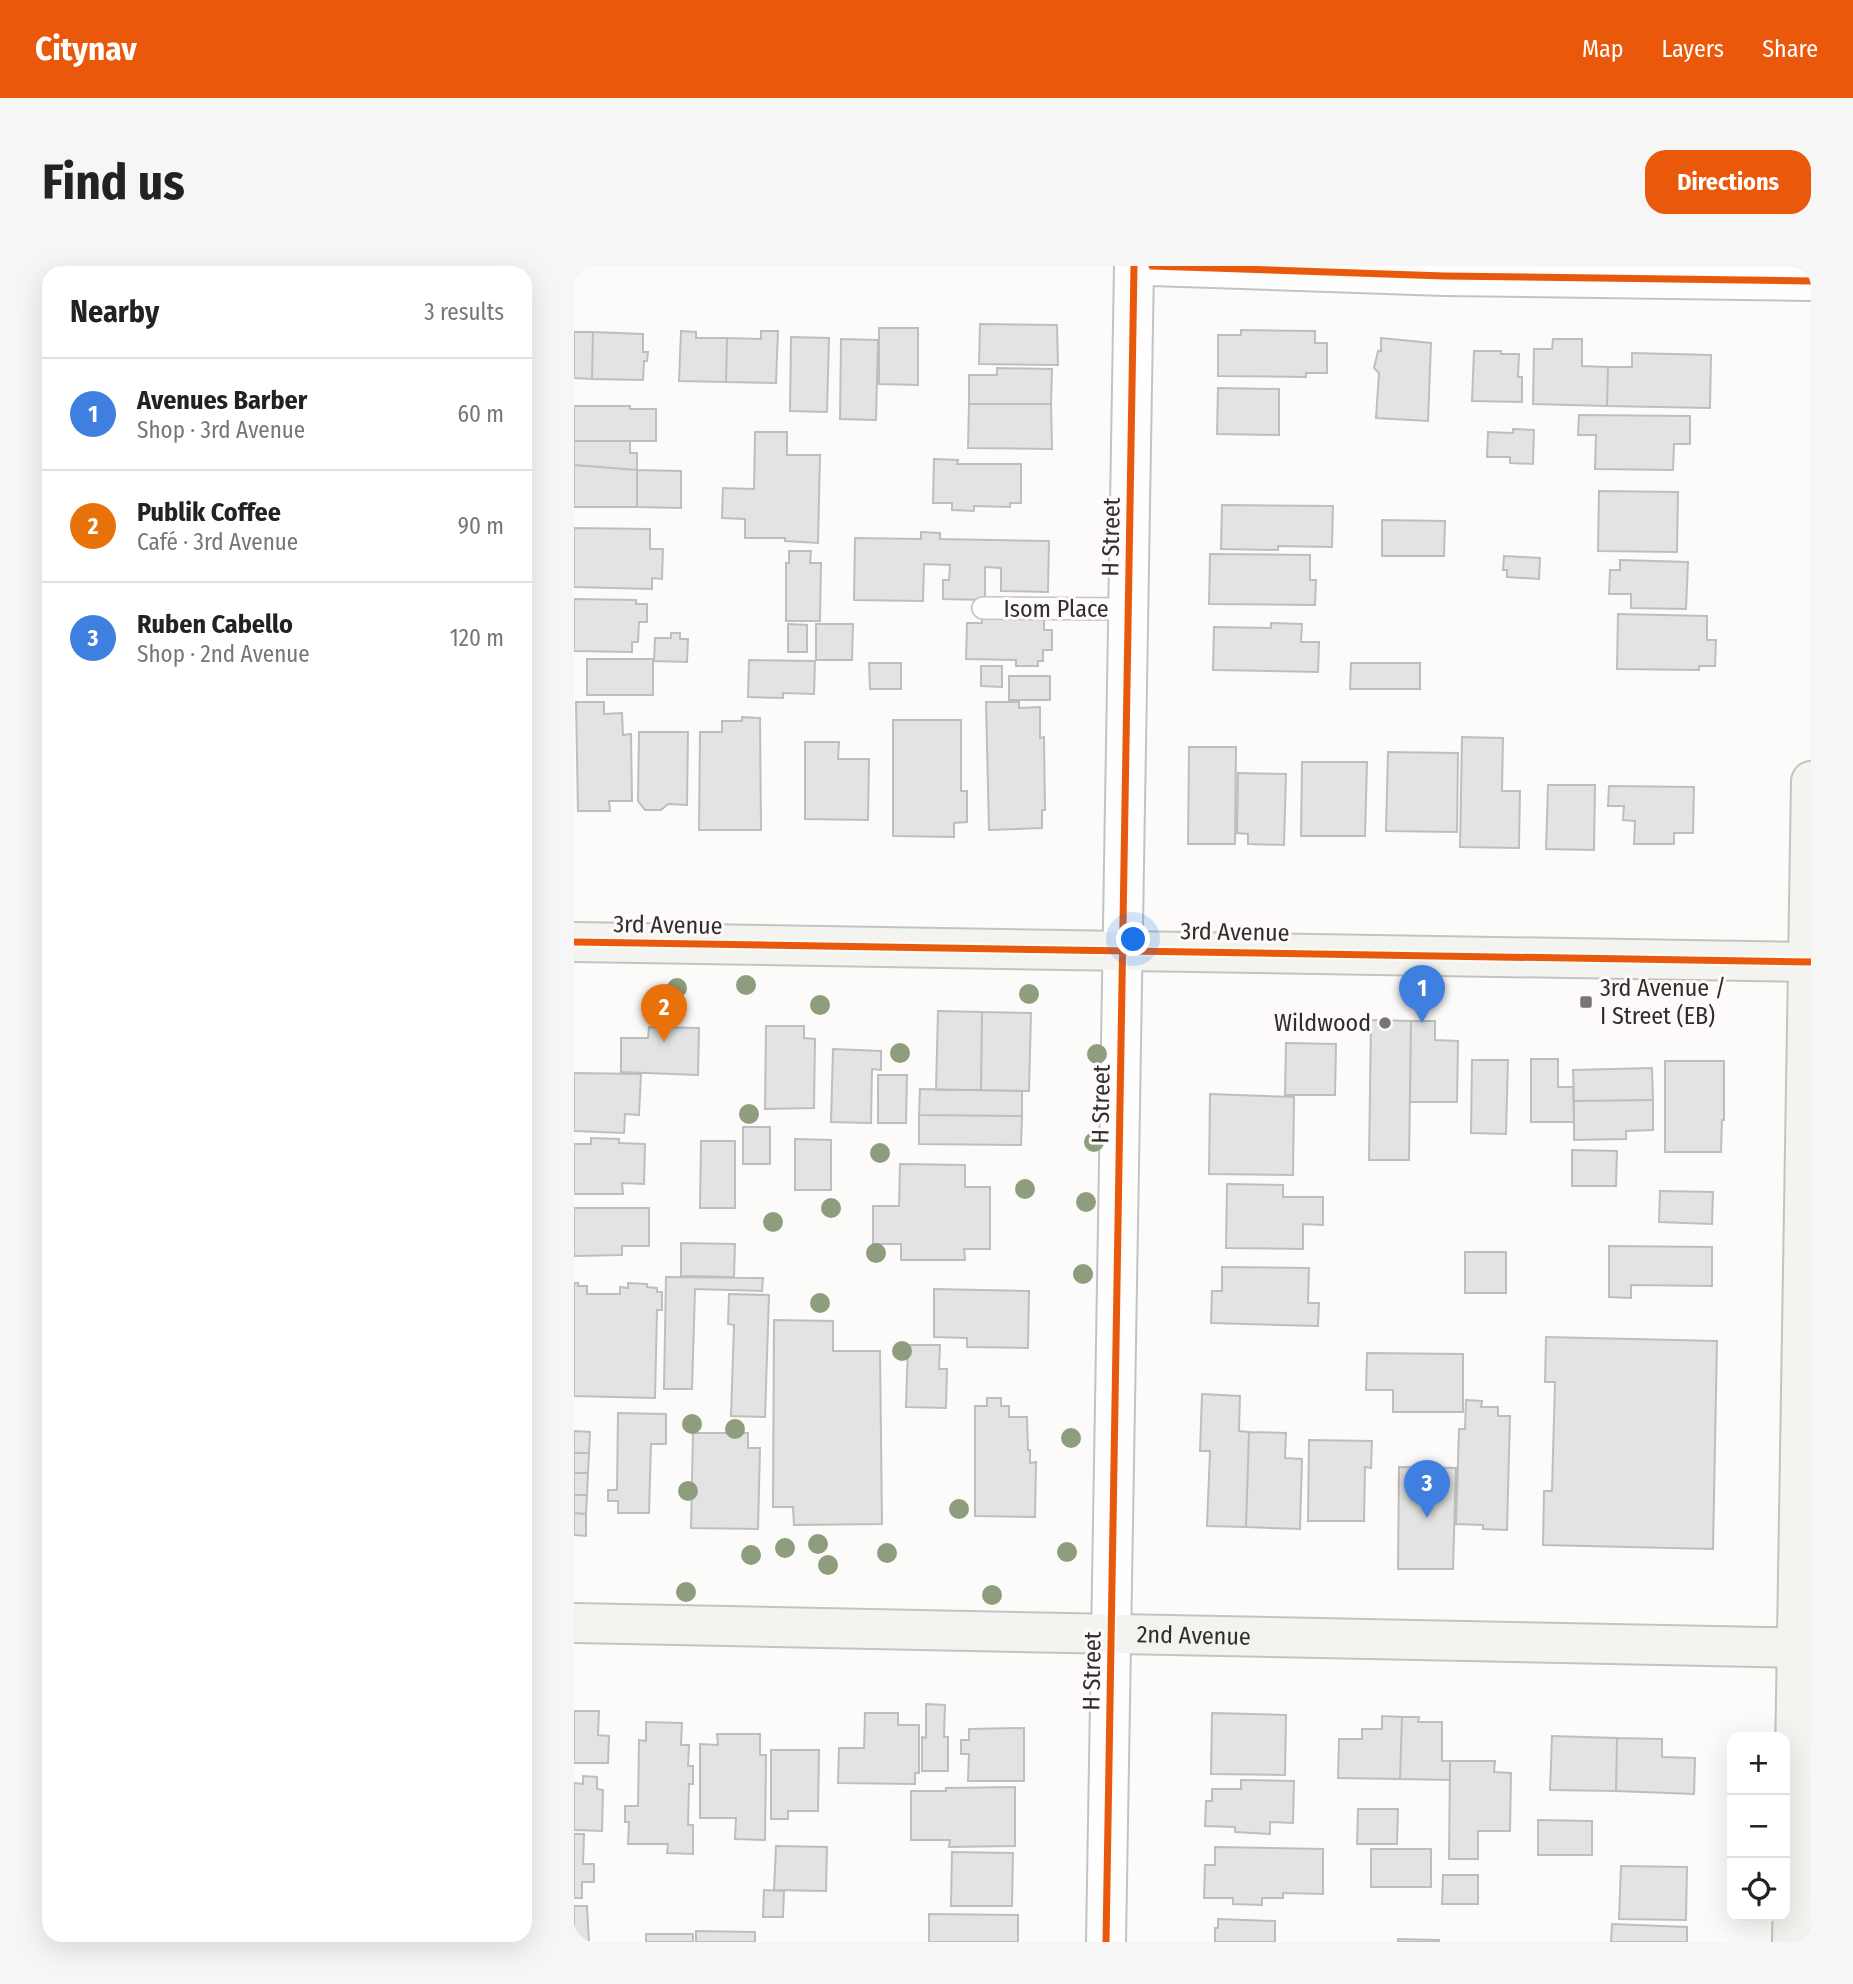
<!DOCTYPE html>
<meta charset="utf-8">
<style>
:root{--surface:#fff;--page:#f6f6f6;--text:#222;--muted:#767676;--line:#e0e0e0;--accent:#ea580c}
body{margin:0;font-family:"Fira Sans Condensed",sans-serif;background:var(--page);color:var(--text)}
.controls{position:absolute;right:21px;bottom:21px;display:grid;overflow:hidden;border-radius:14px;box-shadow:0 7px 28px #0002}
.controls button{width:63px;height:63px;display:grid;place-items:center;padding:0;border:0;border-bottom:2px solid var(--line);background:var(--surface);color:var(--text);font:35px sans-serif}
.you{position:absolute;left:560px;top:674px;width:24px;height:24px;margin:-18px;border:5px solid #fff;border-radius:50%;background:#1a73e8;box-shadow:0 0 0 10px #1a73e833}
.badge{display:grid;place-items:center;width:46px;height:46px;border-radius:50%;background:var(--accent);color:#fff;font-size:23px;font-weight:700}
.pin{position:absolute;translate:-50% -58px;filter:drop-shadow(0 2px 4px #0008)}
.pin::after{content:'';position:absolute;top:37px;width:24px;height:21px;background:inherit;clip-path:polygon(0 0,100% 0,50% 100%)}
.list{margin:0;padding:0;list-style:none}
h2{display:flex;justify-content:space-between;align-items:center;height:91px;margin:0;padding:0 28px;font-size:30px}
h2 small{font-size:23px;font-weight:400;color:var(--muted)}
.list li{display:grid;grid-template-columns:46px 1fr auto;gap:21px;align-items:center;box-sizing:border-box;height:112px;padding:0 28px;border-top:2px solid var(--line)}
.list b{display:block;font-size:26px;white-space:nowrap}
.list p{margin:0;font-size:23px;white-space:nowrap;color:var(--muted)}
.list em{font-size:23px;font-style:normal;color:var(--muted)}
.icon{flex:none;width:38px;height:38px;fill:none;stroke:currentColor;stroke-width:2;stroke-linecap:round;stroke-linejoin:round}
.map{position:relative;flex:none;width:1237px;height:1676px;overflow:hidden;border-radius:21px}
header{display:flex;align-items:center;gap:42px;box-sizing:border-box;height:98px;padding:0 35px;background:var(--accent);color:#fff}
header strong{font-size:33px}
nav{display:flex;gap:38px;margin-inline-start:auto;font-size:24px}
.intro{display:flex;align-items:center;justify-content:space-between;box-sizing:border-box;height:168px;padding:0 42px}
h1{margin:0;font-size:49px}
.button{padding:18px 32px;border-radius:21px;background:var(--accent);color:#fff;font-size:24px;font-weight:700}
main{display:flex;gap:42px;padding:0 42px}
aside{flex:1;background:var(--surface);border-radius:21px;box-shadow:0 7px 28px #0002}
.map>svg:first-child{display:block}
.building{fill:#e4e3e3;stroke:#bfbebf;stroke-width:2}
.lines{fill:none;stroke-linecap:round;stroke-linejoin:round}
.lane-casing{stroke:#c4c3c2;stroke-width:24}
.street-casing{stroke:#c4c3c2;stroke-width:42}
.secondary-casing{stroke:#c4c3c2;stroke-width:42}
.lane{stroke:#fffefe;stroke-width:21}
.street{stroke:#fffefe;stroke-width:38}
.secondary{stroke:#f3f3ef;stroke-width:38}
.cycleway-casing{stroke:#fefaf9;stroke-width:11}
.cycleway{stroke:#e8590c;stroke-width:7}
.tree{fill:#8e9d7d}
.poi-dot{fill:#777675;stroke:#fefaf9;stroke-width:2.5}
.labels{text-anchor:middle;dominant-baseline:central;stroke-width:6;stroke-linejoin:round;paint-order:stroke}
.street-label{font-size:24px;fill:#2f2e2d;stroke:#fefaf9}
.poi-label{font-size:24px;fill:#2f2e2d;stroke:#fefaf9;text-anchor:start}
</style>
<header>
<strong>Citynav</strong>
<nav><a>Map</a><a>Layers</a><a>Share</a></nav>
</header>
<div class="intro"><h1>Find us</h1><a class="button">Directions</a></div>
<main>
<aside>
<h2>Nearby<small>3 results</small></h2>
<ul class="list">
<li><span class="badge" style="background:#3f7fe0">1</span><div><b>Avenues Barber</b><p>Shop · 3rd Avenue</p></div><em>60 m</em></li>
<li><span class="badge" style="background:#e8710a">2</span><div><b>Publik Coffee</b><p>Café · 3rd Avenue</p></div><em>90 m</em></li>
<li><span class="badge" style="background:#3f7fe0">3</span><div><b>Ruben Cabello</b><p>Shop · 2nd Avenue</p></div><em>120 m</em></li>
</ul>
</aside>
<div class="map">
<svg width="1237" height="1676" viewBox="0 0 1237 1676">
<rect width="100%" height="100%" fill="#fdfbfa"/>
<path class="building" d="M 406,58 L 483,59 L 484,99 L 405,98 Z
M 305,62 L 344,62 L 344,119 L 305,118 Z
M 667,64 L 741,65 L 741,77 L 753,77 L 753,107 L 732,107 L 732,111 L 644,110 L 644,69 L 667,69 Z
M 107,65 L 122,66 L 122,72 L 153,72 L 152,116 L 105,115 Z
M 187,65 L 204,65 L 202,117 L 152,116 L 153,72 L 187,73 Z
M 0,66 L 19,66 L 18,113 L 0,112 Z
M 19,66 L 69,68 L 69,86 L 74,86 L 73,95 L 70,95 L 69,114 L 18,113 Z
M 217,71 L 255,72 L 253,146 L 216,145 Z
M 807,72 L 857,77 L 854,155 L 802,152 L 805,107 L 800,102 L 804,85 L 807,85 Z
M 267,73 L 304,74 L 302,154 L 266,153 Z
M 979,73 L 1008,73 L 1008,100 L 1034,101 L 1033,140 L 959,138 L 960,83 L 978,83 Z
M 900,85 L 927,85 L 927,88 L 945,88 L 944,111 L 948,111 L 948,136 L 898,135 Z
M 1058,87 L 1137,89 L 1136,142 L 1033,140 L 1034,101 L 1058,101 Z
M 423,102 L 478,103 L 477,138 L 395,138 L 395,109 L 423,109 Z
M 644,122 L 705,123 L 705,169 L 643,168 Z
M 395,138 L 477,138 L 478,183 L 394,182 Z
M 0,140 L 56,140 L 56,143 L 82,143 L 82,175 L 0,175 Z
M 1005,149 L 1116,150 L 1116,178 L 1100,178 L 1099,204 L 1021,203 L 1022,169 L 1004,169 Z
M 939,163 L 960,164 L 959,198 L 936,197 L 936,191 L 913,191 L 914,166 L 939,167 Z
M 181,166 L 213,166 L 213,189 L 246,189 L 244,277 L 211,275 L 211,272 L 171,272 L 171,253 L 148,252 L 149,222 L 180,223 Z
M 0,175 L 56,175 L 56,187 L 63,187 L 63,204 L 0,199 Z
M 360,193 L 384,194 L 383,198 L 447,198 L 447,237 L 436,237 L 436,241 L 400,240 L 400,245 L 378,244 L 378,237 L 359,237 Z
M 0,199 L 63,204 L 63,241 L 0,241 Z
M 63,204 L 107,205 L 107,242 L 63,241 Z
M 1025,225 L 1104,226 L 1103,286 L 1024,285 Z
M 648,239 L 759,240 L 758,281 L 704,280 L 704,284 L 647,283 Z
M 808,254 L 871,255 L 870,290 L 808,290 Z
M 0,262 L 76,263 L 76,283 L 89,283 L 88,313 L 78,312 L 78,323 L 0,321 Z
M 347,266 L 366,267 L 366,273 L 475,275 L 474,326 L 427,325 L 427,302 L 411,301 L 411,334 L 369,333 L 369,314 L 375,314 L 376,299 L 350,298 L 349,335 L 280,334 L 281,272 L 347,273 Z
M 215,285 L 237,285 L 236,297 L 247,297 L 246,355 L 212,355 L 212,297 L 215,297 Z
M 636,288 L 736,289 L 736,314 L 742,314 L 741,339 L 635,338 Z
M 930,290 L 966,292 L 965,313 L 933,311 L 933,304 L 929,304 Z
M 1046,294 L 1114,296 L 1112,343 L 1057,342 L 1057,328 L 1035,328 L 1036,304 L 1046,304 Z
M 0,333 L 62,334 L 62,338 L 73,338 L 73,356 L 65,356 L 64,376 L 58,376 L 58,386 L 0,385 Z
M 1044,348 L 1133,350 L 1133,374 L 1142,374 L 1141,400 L 1125,400 L 1125,404 L 1043,403 Z
M 408,350 L 470,351 L 470,364 L 478,364 L 478,384 L 469,384 L 469,395 L 464,395 L 464,400 L 442,400 L 442,394 L 392,393 L 393,357 L 408,357 Z
M 697,357 L 728,358 L 727,376 L 745,376 L 744,406 L 639,404 L 640,361 L 697,362 Z
M 214,358 L 233,359 L 233,386 L 214,386 Z
M 242,358 L 279,358 L 278,394 L 242,394 Z
M 97,367 L 106,367 L 106,373 L 114,373 L 113,396 L 80,395 L 81,372 L 97,372 Z
M 13,393 L 79,393 L 79,429 L 13,429 Z
M 175,394 L 241,395 L 240,428 L 209,427 L 209,432 L 174,431 Z
M 295,397 L 327,397 L 327,423 L 296,423 Z
M 777,397 L 846,397 L 846,423 L 776,423 Z
M 407,400 L 428,400 L 428,421 L 407,420 Z
M 435,410 L 476,410 L 476,434 L 435,434 Z
M 2,436 L 30,436 L 30,448 L 48,447 L 49,469 L 57,468 L 58,535 L 35,535 L 36,545 L 4,545 Z
M 412,436 L 445,436 L 445,442 L 466,441 L 466,472 L 470,471 L 471,544 L 468,544 L 468,562 L 415,564 Z
M 168,451 L 186,452 L 187,564 L 125,564 L 126,466 L 148,466 L 148,455 L 168,455 Z
M 319,454 L 387,454 L 387,525 L 393,525 L 393,556 L 380,557 L 380,571 L 319,570 Z
M 65,466 L 114,466 L 113,539 L 94,538 L 87,544 L 71,544 L 64,535 Z
M 888,471 L 929,472 L 928,525 L 946,525 L 945,582 L 886,581 Z
M 231,476 L 265,476 L 264,493 L 295,493 L 294,554 L 231,553 Z
M 615,481 L 662,481 L 661,578 L 614,578 Z
M 814,486 L 884,487 L 883,566 L 812,565 Z
M 728,496 L 793,496 L 791,570 L 727,570 Z
M 664,507 L 712,508 L 710,579 L 674,578 L 674,568 L 663,567 Z
M 974,519 L 1021,519 L 1020,584 L 972,583 Z
M 1035,520 L 1120,521 L 1119,567 L 1100,567 L 1100,578 L 1060,578 L 1061,555 L 1049,554 L 1050,540 L 1034,540 Z
M 364,745 L 408,746 L 407,824 L 362,824 Z
M 408,746 L 457,747 L 455,825 L 407,824 Z
M 797,754 L 837,755 L 835,894 L 795,894 Z
M 837,755 L 861,755 L 861,774 L 884,775 L 883,836 L 836,836 Z
M 192,760 L 230,760 L 230,772 L 241,773 L 240,842 L 191,843 Z
M 75,761 L 125,762 L 124,809 L 47,806 L 47,772 L 74,772 Z
M 712,777 L 762,778 L 761,829 L 711,829 Z
M 259,783 L 307,785 L 307,804 L 298,803 L 297,857 L 257,856 Z
M 957,793 L 984,793 L 984,821 L 999,821 L 1000,856 L 957,856 Z
M 898,794 L 934,794 L 932,868 L 897,867 Z
M 1091,795 L 1150,795 L 1150,854 L 1148,854 L 1147,886 L 1091,886 Z
M 1078,802 L 1079,834 L 1000,835 L 999,804 Z
M 0,807 L 67,808 L 65,849 L 51,848 L 50,867 L 0,865 Z
M 304,809 L 333,809 L 332,857 L 304,857 Z
M 346,823 L 448,825 L 448,850 L 345,849 Z
M 636,828 L 720,831 L 719,909 L 635,908 Z
M 1079,834 L 1079,864 L 1052,865 L 1052,873 L 1000,874 L 1000,835 Z
M 345,849 L 448,850 L 447,879 L 345,878 Z
M 169,861 L 196,861 L 196,898 L 169,898 Z
M 17,872 L 45,873 L 45,877 L 71,878 L 70,918 L 48,917 L 49,928 L 0,928 L 0,878 L 17,878 Z
M 221,873 L 257,874 L 257,924 L 221,924 Z
M 127,875 L 161,875 L 161,942 L 126,942 Z
M 998,884 L 1043,885 L 1042,920 L 998,920 Z
M 326,898 L 391,899 L 391,921 L 416,921 L 416,983 L 390,983 L 391,994 L 327,994 L 327,978 L 299,978 L 299,940 L 325,940 Z
M 653,918 L 709,919 L 709,931 L 749,931 L 749,959 L 729,958 L 729,983 L 652,982 Z
M 1086,925 L 1139,926 L 1138,958 L 1085,956 Z
M 0,942 L 75,942 L 75,980 L 48,980 L 48,989 L 0,990 Z
M 107,977 L 161,978 L 160,1011 L 107,1010 Z
M 1035,980 L 1138,981 L 1138,1020 L 1057,1019 L 1057,1032 L 1035,1031 Z
M 891,986 L 932,986 L 932,1027 L 891,1027 Z
M 648,1001 L 735,1002 L 734,1037 L 745,1037 L 744,1060 L 637,1057 L 638,1025 L 648,1025 Z
M 92,1011 L 189,1012 L 188,1025 L 121,1023 L 118,1123 L 90,1123 Z
M 0,1017 L 4,1017 L 4,1020 L 13,1020 L 13,1028 L 46,1028 L 46,1021 L 54,1022 L 54,1017 L 73,1018 L 73,1021 L 83,1022 L 83,1026 L 88,1026 L 88,1044 L 83,1044 L 81,1132 L 0,1130 Z
M 360,1023 L 455,1025 L 454,1082 L 393,1081 L 393,1072 L 360,1071 Z
M 155,1028 L 195,1029 L 191,1151 L 157,1150 L 160,1059 L 154,1058 Z
M 200,1054 L 259,1055 L 259,1085 L 306,1085 L 308,1258 L 220,1259 L 219,1241 L 199,1241 Z
M 972,1071 L 1143,1075 L 1139,1283 L 969,1279 L 970,1225 L 978,1225 L 981,1116 L 971,1116 Z
M 334,1079 L 366,1079 L 365,1103 L 373,1103 L 372,1142 L 332,1141 Z
M 793,1087 L 889,1088 L 889,1146 L 819,1146 L 819,1124 L 792,1124 Z
M 628,1128 L 666,1130 L 665,1165 L 675,1166 L 672,1261 L 633,1260 L 636,1185 L 626,1185 Z
M 413,1132 L 427,1132 L 427,1140 L 435,1140 L 435,1151 L 453,1151 L 454,1184 L 456,1184 L 456,1197 L 462,1196 L 461,1251 L 401,1250 L 401,1140 L 413,1140 Z
M 892,1134 L 908,1135 L 907,1141 L 924,1141 L 924,1150 L 936,1150 L 933,1264 L 909,1263 L 909,1259 L 882,1258 L 885,1163 L 891,1163 Z
M 44,1147 L 92,1148 L 92,1178 L 77,1178 L 75,1247 L 44,1247 L 44,1235 L 34,1235 L 34,1224 L 43,1224 Z
M 0,1165 L 16,1166 L 15,1187 L 0,1187 Z
M 675,1166 L 712,1167 L 711,1192 L 728,1193 L 726,1263 L 672,1261 Z
M 119,1167 L 174,1167 L 174,1182 L 186,1182 L 184,1263 L 117,1262 Z
M 735,1174 L 798,1175 L 797,1202 L 791,1201 L 790,1255 L 734,1255 Z
M 0,1187 L 15,1187 L 14,1207 L 0,1207 Z
M 825,1201 L 882,1202 L 879,1303 L 824,1303 Z
M 0,1207 L 14,1207 L 13,1229 L 0,1229 Z
M 0,1229 L 13,1229 L 12,1248 L 0,1247 Z
M 0,1247 L 12,1248 L 12,1270 L 0,1269 Z
M 352,1438 L 371,1439 L 370,1471 L 374,1471 L 374,1505 L 348,1505 L 348,1471 L 352,1472 Z
M 0,1445 L 25,1445 L 24,1469 L 35,1470 L 34,1497 L 0,1497 Z
M 291,1447 L 324,1447 L 324,1459 L 345,1459 L 345,1507 L 341,1507 L 341,1518 L 264,1517 L 265,1482 L 290,1482 Z
M 638,1447 L 712,1449 L 711,1509 L 637,1508 Z
M 808,1450 L 828,1451 L 826,1513 L 764,1512 L 765,1473 L 788,1473 L 788,1463 L 808,1463 Z
M 828,1451 L 845,1451 L 844,1456 L 868,1456 L 868,1495 L 876,1495 L 876,1514 L 826,1513 Z
M 72,1456 L 108,1457 L 107,1479 L 115,1479 L 114,1500 L 119,1500 L 119,1518 L 115,1518 L 114,1559 L 119,1559 L 119,1588 L 93,1587 L 94,1578 L 54,1578 L 55,1556 L 51,1556 L 51,1540 L 64,1540 L 65,1474 L 72,1475 Z
M 450,1462 L 450,1515 L 394,1515 L 395,1488 L 387,1488 L 387,1474 L 395,1474 L 395,1463 Z
M 143,1468 L 186,1468 L 186,1489 L 192,1489 L 191,1574 L 161,1573 L 162,1552 L 126,1552 L 126,1478 L 144,1479 Z
M 978,1470 L 1043,1472 L 1042,1525 L 976,1524 Z
M 1043,1472 L 1088,1473 L 1088,1491 L 1121,1492 L 1120,1528 L 1042,1525 Z
M 197,1484 L 245,1484 L 244,1545 L 214,1545 L 214,1553 L 197,1553 Z
M 876,1495 L 921,1495 L 920,1506 L 937,1507 L 936,1565 L 904,1565 L 904,1593 L 875,1593 Z
M 9,1510 L 23,1511 L 23,1523 L 29,1524 L 28,1565 L 0,1564 L 0,1517 L 9,1518 Z
M 667,1514 L 720,1515 L 719,1557 L 696,1556 L 696,1568 L 661,1566 L 661,1561 L 631,1560 L 632,1535 L 638,1535 L 638,1523 L 667,1523 Z
M 441,1521 L 441,1580 L 375,1581 L 376,1574 L 337,1574 L 337,1525 L 372,1525 L 372,1522 Z
M 784,1543 L 824,1543 L 823,1578 L 783,1578 Z
M 964,1554 L 1018,1555 L 1018,1589 L 964,1589 Z
M 0,1568 L 10,1568 L 9,1598 L 20,1598 L 20,1616 L 8,1616 L 8,1632 L 0,1632 Z
M 202,1580 L 253,1581 L 252,1625 L 200,1624 Z
M 641,1581 L 749,1583 L 749,1628 L 709,1627 L 709,1632 L 688,1632 L 688,1639 L 659,1638 L 659,1632 L 630,1632 L 631,1599 L 641,1599 Z
M 797,1583 L 857,1583 L 857,1621 L 797,1621 Z
M 378,1586 L 439,1587 L 438,1640 L 377,1640 Z
M 1047,1600 L 1113,1601 L 1112,1654 L 1045,1653 Z
M 869,1609 L 904,1609 L 904,1638 L 868,1638 Z
M 190,1624 L 210,1625 L 209,1651 L 189,1651 Z
M 0,1640 L 13,1640 L 15,1676 L 0,1676 Z
M 355,1648 L 444,1649 L 444,1676 L 355,1676 Z
M 644,1653 L 701,1655 L 701,1676 L 641,1676 L 641,1662 L 644,1662 Z
M 1038,1658 L 1113,1661 L 1113,1676 L 1037,1676 Z
M 122,1665 L 181,1666 L 181,1676 L 122,1676 Z
M 72,1668 L 119,1668 L 119,1676 L 72,1676 Z
M 824,1673 L 865,1674 L 865,1676 L 824,1676 Z"/>
<g class="lines">
<g class="lane-casing">
<path id="lane" d="M 409,342 L 555,343"/>
</g>
<g class="street-casing">
<path id="street" d="M 578,0 L 870,10 L 1237,15
M 532,1676 L 560,0"/>
</g>
<g class="secondary-casing">
<g id="secondary">
<path d="M 0,676 L 1237,696"/>
<path id="s1" d="M 0,1357 L 1237,1382"/>
<path d="M 1218,1676 L 1237,515"/>
</g>
</g>
<use href="#lane" class="lane"/>
<use href="#street" class="street"/>
<use href="#secondary" class="secondary"/>
<g class="cycleway-casing">
<path id="cycleway" d="M 578,0 L 870,10 L 1237,15
M 0,676 L 1237,696
M 532,1676 L 560,0"/>
</g>
<use href="#cycleway" class="cycleway"/>
</g>
<g class="tree">
<circle cx="172" cy="719" r="10"/>
<circle cx="103" cy="722" r="10"/>
<circle cx="455" cy="728" r="10"/>
<circle cx="246" cy="739" r="10"/>
<circle cx="326" cy="787" r="10"/>
<circle cx="523" cy="788" r="10"/>
<circle cx="175" cy="848" r="10"/>
<circle cx="520" cy="876" r="10"/>
<circle cx="306" cy="887" r="10"/>
<circle cx="451" cy="923" r="10"/>
<circle cx="512" cy="936" r="10"/>
<circle cx="257" cy="942" r="10"/>
<circle cx="199" cy="956" r="10"/>
<circle cx="302" cy="987" r="10"/>
<circle cx="509" cy="1008" r="10"/>
<circle cx="246" cy="1037" r="10"/>
<circle cx="328" cy="1085" r="10"/>
<circle cx="118" cy="1158" r="10"/>
<circle cx="161" cy="1163" r="10"/>
<circle cx="497" cy="1172" r="10"/>
<circle cx="114" cy="1225" r="10"/>
<circle cx="385" cy="1243" r="10"/>
<circle cx="244" cy="1278" r="10"/>
<circle cx="211" cy="1282" r="10"/>
<circle cx="493" cy="1286" r="10"/>
<circle cx="313" cy="1287" r="10"/>
<circle cx="177" cy="1289" r="10"/>
<circle cx="254" cy="1299" r="10"/>
<circle cx="112" cy="1326" r="10"/>
<circle cx="418" cy="1329" r="10"/>
</g>
<g class="poi-dot">
<rect x="1005" y="729" width="14" height="14" rx="3.5"/>
<circle cx="811" cy="757" r="7"/>
</g>
<g class="labels">
<g class="street-label">
<text transform="translate(537 271) rotate(-89)">H Street</text>
<text x="482" y="343">Isom Place</text>
<text transform="translate(94 659) rotate(1)">3rd Avenue</text>
<text transform="translate(661 666) rotate(1)">3rd Avenue</text>
<text transform="translate(527 838) rotate(-89)">H Street</text>
<text stroke="none"><textPath href="#s1" startOffset="620">2nd Avenue</textPath></text>
<text transform="translate(518 1405) rotate(-89)">H Street</text>
</g>
<g class="poi-label">
<text x="1026" y="722">3rd Avenue /<tspan x="1026" dy="28">I Street (EB)</tspan></text>
<text x="797" y="757" text-anchor="end">Wildwood</text>
</g>
</g>
</svg>
<div class="controls">
<button>+</button>
<button>−</button>
<button><svg class="icon" aria-label="locate" viewBox="0 0 24 24"><circle cx="12" cy="12" r="6"/><path d="M12 2v4M12 18v4M2 12h4M18 12h4"/></svg></button>
</div>
<div class="you"></div>
<div class="pin badge" style="left:848px;top:757px;background:#3f7fe0">1</div>
<div class="pin badge" style="left:90px;top:776px;background:#e8710a">2</div>
<div class="pin badge" style="left:853px;top:1252px;background:#3f7fe0">3</div>
</div>
</main>
